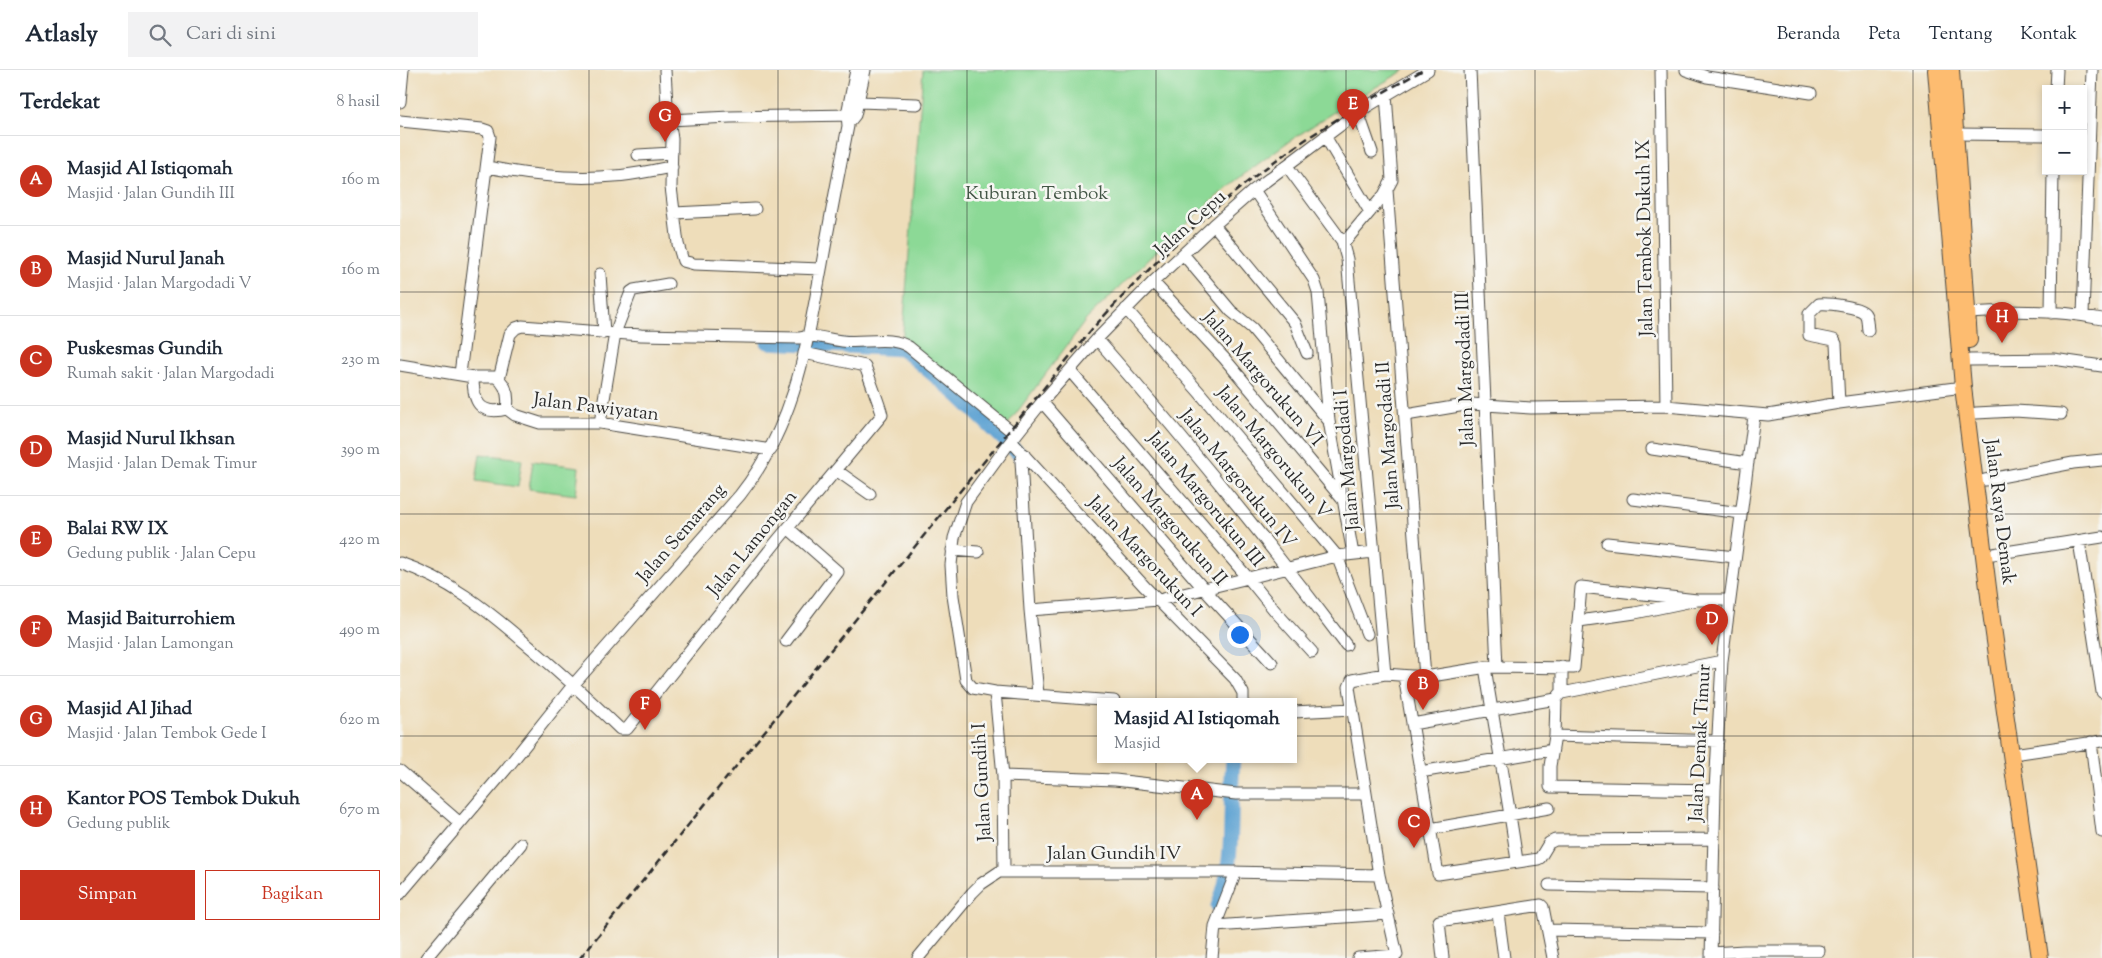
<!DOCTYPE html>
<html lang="id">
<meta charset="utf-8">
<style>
:root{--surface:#fff;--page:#f2f2f3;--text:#1f2937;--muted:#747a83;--line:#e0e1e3;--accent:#c8321e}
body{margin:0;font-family:"Sorts Mill Goudy",serif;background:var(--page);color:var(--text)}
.controls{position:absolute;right:15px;top:15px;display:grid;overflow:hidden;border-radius:0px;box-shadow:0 2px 8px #0003}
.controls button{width:45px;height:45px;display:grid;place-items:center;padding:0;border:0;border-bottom:1px solid var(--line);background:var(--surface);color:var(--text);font:25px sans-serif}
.you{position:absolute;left:839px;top:564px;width:18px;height:18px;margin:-12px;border:4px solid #fff;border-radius:50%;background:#1a73e8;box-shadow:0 0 0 8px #1a73e833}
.badge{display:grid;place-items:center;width:32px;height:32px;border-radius:50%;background:var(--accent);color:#fff;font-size:16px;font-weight:700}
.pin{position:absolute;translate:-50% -41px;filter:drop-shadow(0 1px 2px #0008)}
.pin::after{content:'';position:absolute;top:26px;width:18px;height:15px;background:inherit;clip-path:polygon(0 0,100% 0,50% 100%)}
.popup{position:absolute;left:697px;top:628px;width:200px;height:65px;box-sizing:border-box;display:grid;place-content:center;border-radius:0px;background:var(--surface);filter:drop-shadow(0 1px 4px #0005);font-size:16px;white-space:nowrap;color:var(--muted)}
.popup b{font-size:19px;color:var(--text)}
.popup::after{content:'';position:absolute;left:50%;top:100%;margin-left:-10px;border:10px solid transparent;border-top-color:var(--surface)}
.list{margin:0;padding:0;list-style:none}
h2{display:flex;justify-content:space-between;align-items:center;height:65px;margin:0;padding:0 20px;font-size:21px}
h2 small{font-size:16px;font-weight:400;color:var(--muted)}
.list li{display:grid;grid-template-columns:32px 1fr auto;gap:15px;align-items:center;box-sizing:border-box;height:90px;padding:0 20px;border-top:1px solid var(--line)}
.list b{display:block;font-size:19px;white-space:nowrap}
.list p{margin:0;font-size:16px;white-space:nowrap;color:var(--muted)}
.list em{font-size:16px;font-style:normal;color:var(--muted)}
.actions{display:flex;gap:10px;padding:15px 20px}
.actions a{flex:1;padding:11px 0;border:1px solid var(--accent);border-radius:0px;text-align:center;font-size:18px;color:var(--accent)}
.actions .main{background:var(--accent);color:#fff}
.icon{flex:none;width:28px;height:28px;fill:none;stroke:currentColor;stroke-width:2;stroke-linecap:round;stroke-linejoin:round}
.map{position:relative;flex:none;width:1702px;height:888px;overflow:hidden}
header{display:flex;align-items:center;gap:30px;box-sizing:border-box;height:70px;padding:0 25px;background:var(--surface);border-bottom:1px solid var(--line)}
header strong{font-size:24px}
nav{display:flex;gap:28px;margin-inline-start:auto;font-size:18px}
.search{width:350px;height:45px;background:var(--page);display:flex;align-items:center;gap:12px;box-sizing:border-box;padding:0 18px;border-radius:0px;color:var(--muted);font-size:19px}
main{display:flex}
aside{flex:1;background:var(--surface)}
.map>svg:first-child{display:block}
.green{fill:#8cd996;stroke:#5c8260}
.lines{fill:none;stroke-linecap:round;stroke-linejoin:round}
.river{stroke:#5ca1d2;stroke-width:15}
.minor-casing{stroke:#484640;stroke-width:13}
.highway-casing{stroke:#484640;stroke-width:18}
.minor{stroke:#fff;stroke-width:11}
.highway{stroke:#fdbc6f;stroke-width:16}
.rail{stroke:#2b2b2b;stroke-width:2.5;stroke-dasharray:8 4;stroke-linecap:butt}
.grid{fill:none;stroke:#2b2b2b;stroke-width:1;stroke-opacity:0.55}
.labels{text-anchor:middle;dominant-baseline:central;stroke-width:5;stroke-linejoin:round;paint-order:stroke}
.park-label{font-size:19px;fill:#435646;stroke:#f6f6f2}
.street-label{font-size:19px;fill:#2b2b2b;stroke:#f6f6f2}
</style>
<header>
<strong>Atlasly</strong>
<div class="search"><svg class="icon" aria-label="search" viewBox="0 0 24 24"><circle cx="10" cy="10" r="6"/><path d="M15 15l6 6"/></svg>Cari di sini</div>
<nav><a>Beranda</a><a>Peta</a><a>Tentang</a><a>Kontak</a></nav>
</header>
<main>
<aside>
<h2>Terdekat<small>8 hasil</small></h2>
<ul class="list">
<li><span class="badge">A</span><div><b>Masjid Al Istiqomah</b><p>Masjid · Jalan Gundih III</p></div><em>160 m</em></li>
<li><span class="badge">B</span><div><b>Masjid Nurul Janah</b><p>Masjid · Jalan Margodadi V</p></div><em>160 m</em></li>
<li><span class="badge">C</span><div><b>Puskesmas Gundih</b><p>Rumah sakit · Jalan Margodadi</p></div><em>230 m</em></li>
<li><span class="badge">D</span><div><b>Masjid Nurul Ikhsan</b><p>Masjid · Jalan Demak Timur</p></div><em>390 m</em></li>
<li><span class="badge">E</span><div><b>Balai RW IX</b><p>Gedung publik · Jalan Cepu</p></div><em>420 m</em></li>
<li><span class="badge">F</span><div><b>Masjid Baiturrohiem</b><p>Masjid · Jalan Lamongan</p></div><em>490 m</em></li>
<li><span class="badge">G</span><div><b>Masjid Al Jihad</b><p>Masjid · Jalan Tembok Gede I</p></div><em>620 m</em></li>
<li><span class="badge">H</span><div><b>Kantor POS Tembok Dukuh</b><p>Gedung publik</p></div><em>670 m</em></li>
</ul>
<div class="actions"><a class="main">Simpan</a><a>Bagikan</a></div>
</aside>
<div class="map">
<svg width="1702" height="888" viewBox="0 0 1702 888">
<rect width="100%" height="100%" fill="#f6f6f2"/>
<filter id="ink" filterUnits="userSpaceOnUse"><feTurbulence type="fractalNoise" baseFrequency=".02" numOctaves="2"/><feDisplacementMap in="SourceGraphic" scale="10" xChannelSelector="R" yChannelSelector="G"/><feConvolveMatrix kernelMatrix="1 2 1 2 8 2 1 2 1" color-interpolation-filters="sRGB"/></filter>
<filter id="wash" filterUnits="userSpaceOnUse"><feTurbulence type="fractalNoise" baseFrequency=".0096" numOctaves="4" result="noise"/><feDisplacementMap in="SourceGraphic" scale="20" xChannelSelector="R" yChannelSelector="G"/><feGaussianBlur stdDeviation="1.12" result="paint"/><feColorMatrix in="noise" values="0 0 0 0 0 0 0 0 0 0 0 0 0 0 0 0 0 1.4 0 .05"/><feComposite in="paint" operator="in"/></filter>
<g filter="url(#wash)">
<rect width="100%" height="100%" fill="#eeddba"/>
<path class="green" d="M 523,0 L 1005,0 L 940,38 L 885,74 L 831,114 L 769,169 L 686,250 L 603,361 L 502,275 Z
M 80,384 L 122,389 L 118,417 L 76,411 Z
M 133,391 L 179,397 L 176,425 L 129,419 Z"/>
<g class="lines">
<path class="river" d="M 368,272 L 503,279 L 559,326 L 619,384
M 818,836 C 836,796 829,733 833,689"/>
</g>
</g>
<g filter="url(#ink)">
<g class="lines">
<g class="minor-casing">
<path id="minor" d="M 265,0 L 267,35 L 272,69 L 271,117 L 278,174 L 283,191 L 294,194 L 421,199
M 1070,0 L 1097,597
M 1261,0 L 1266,336
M 1286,0 L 1307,7 L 1411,23
M 1656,19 L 1657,0
M 0,32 L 3,0
M 459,32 L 517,34
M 958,42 L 972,82
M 269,50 L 330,47 L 455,45
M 451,50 L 455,45 L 465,0
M 0,51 L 82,59 L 88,61 L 90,67 L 60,304
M 1556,64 L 1646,65
M 925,66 L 970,142
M 238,85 L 272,83
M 887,96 L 942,171 L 947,189 L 985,604
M 87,97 C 128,105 172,110 214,106 C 234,105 253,100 272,97
M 854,120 L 914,210 L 918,222 L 929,351 L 953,484
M 987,120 L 1025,607
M 274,143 L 355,139
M 814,155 L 895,253 L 907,283
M 943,174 L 984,125 L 992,110 L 986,24
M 783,184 L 831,241 L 852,258 L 929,351
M 200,204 L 204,263
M 753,212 L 824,288 L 943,430
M 726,239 L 799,322 L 937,486 L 967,564
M 1567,243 C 1611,240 1659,240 1702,249
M 1651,243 L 1653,101
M 1683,245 L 1692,0
M 697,269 C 784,368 867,470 946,575
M 1570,290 L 1653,289 L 1702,296
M 0,295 L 73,307 L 96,307 C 107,315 109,327 107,339
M 670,301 L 849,509 L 875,541 L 912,582
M 73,307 C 73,331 79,346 107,339 L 115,345 L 140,353 L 200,353 L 371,380
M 99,309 L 110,264 L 116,258 L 122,256 L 241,265 L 399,268 C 415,264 426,269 442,271 C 463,274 491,265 509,277 L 616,365
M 642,332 L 803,518 L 872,593
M 1439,333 L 1436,274 L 1434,270 L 1409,265 L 1409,244 L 1419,234 C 1427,233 1462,237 1465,244 C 1468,248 1467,255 1468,260
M 1576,343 L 1615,341 L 1661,344
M 1006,345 L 1071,334 L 1131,338 L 1266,336 L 1368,345 L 1439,333 L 1563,317
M 200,353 L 215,263 L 231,222 L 234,220 L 268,214
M 611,371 L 745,517 L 835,609 L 843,623 L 843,631
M 1252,379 L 1348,393
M 624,384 L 621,391 L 630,540 L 638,624
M 436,400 L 470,424
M 1585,410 L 1673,393 L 1702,390
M 1233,429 L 1341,443
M 1679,471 L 1702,622
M 1207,473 L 1335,487
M 552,480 L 578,482
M 1593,484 L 1702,467
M 0,493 C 48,509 86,539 124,572 C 158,600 189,629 220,659 L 227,659 L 377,471 L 482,345 C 482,341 467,302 465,296 L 404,283
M 630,540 L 759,530 L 937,486 L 974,482
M 1179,551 L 1235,543 L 1297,530 L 1330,530
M 386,571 L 438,502 L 388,458
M 1085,597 C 1095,662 1108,726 1117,791
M 1004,606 L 1038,804 L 1138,789 L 1140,788 L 1149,773 L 1155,770 L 1314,769
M 595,622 L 603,706 L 604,801
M 1162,623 L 1322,591
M 1162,623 L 1162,597
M 1156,629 L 1155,666 L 1150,696 L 1150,717 L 1315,720
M 714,631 L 595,622 L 573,618 L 566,610 L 553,526 L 551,495 L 554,468 L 566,432 L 607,376 L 642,332 L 697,269 L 753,212 L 814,155 L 854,120 L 958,42 L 1028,0
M 893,642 L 953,639
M 1012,654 L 1156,629 L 1160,624
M 1155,666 L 1318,671
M 1691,672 L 1702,762
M 1620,683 L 1702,671
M 0,701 L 60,753
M 1020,702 L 1152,680
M 603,706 L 715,710 L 836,724 L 966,724
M 1030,759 L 1149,738
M 1149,815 L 1313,818
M 0,824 L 107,698 L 174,614 L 340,425 C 395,355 406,279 422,194 C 430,148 439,102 448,56 L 447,44 L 456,0
M 1098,843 L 1104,888
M 815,856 L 988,844
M 1150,860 L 1312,863
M 1311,883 L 1344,881 L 1419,881
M 26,888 L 121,774
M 518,888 L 572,823 L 581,814 L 599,802 L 830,802 L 979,805
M 812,888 L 815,856 L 836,802
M 958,888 L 997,885 L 979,805 L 949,617 L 952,610 L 985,604 L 1025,607 L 1087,597 L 1174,598 L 1181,517 L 1297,530
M 1043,888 L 1039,851 L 1141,835 L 1143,837 L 1153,888
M 1311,888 L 1315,720 L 1322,591 L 1354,346"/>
</g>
<g class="highway-casing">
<path id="highway" d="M 1536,0 L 1563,317 L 1592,550 L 1640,888
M 1551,0 L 1569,270"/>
</g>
<use href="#minor" class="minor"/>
<use href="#highway" class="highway"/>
<path class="rail" d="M 180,888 L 692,259 C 755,190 824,125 902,72 C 940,46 982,23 1023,0"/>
</g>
</g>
<path class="grid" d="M 189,0 L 189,888M 378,0 L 378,888M 567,0 L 567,888M 756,0 L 756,888M 946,0 L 946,888M 1135,0 L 1135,888M 1324,0 L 1324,888M 1513,0 L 1513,888M 0,222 L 1702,222M 0,444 L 1702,444M 0,666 L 1702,666"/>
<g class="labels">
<g class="park-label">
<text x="637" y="124">Kuburan Tembok</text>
</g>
<g class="street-label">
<text transform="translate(791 154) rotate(-42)">Jalan Cepu</text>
<text transform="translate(1246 168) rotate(-91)">Jalan Tembok Dukuh IX</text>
<text transform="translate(1066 299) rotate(-92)">Jalan Margodadi III</text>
<text transform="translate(862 309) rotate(49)">Jalan Margorukun VI</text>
<text transform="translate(196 338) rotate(7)">Jalan Pawiyatan</text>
<text transform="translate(989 365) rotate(-94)">Jalan Margodadi II</text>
<text transform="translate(873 383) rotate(50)">Jalan Margorukun V</text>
<text transform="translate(948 390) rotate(-95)">Jalan Margodadi I</text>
<text transform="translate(837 409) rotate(51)">Jalan Margorukun IV</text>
<text transform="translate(805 430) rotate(50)">Jalan Margorukun III</text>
<text transform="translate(1599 442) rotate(83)">Jalan Raya Demak</text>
<text transform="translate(769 452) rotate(49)">Jalan Margorukun II</text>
<text transform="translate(282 464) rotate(-49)">Jalan Semarang</text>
<text transform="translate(353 474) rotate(-51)">Jalan Lamongan</text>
<text transform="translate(744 487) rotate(47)">Jalan Margorukun I</text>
<text transform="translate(1301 673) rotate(-87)">Jalan Demak Timur</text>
<text transform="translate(583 712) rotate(-93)">Jalan Gundih I</text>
<text x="714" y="784">Jalan Gundih IV</text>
</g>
</g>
</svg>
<div class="controls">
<button>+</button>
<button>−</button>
</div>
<div class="you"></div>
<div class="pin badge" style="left:797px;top:750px">A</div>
<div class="popup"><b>Masjid Al Istiqomah</b>Masjid</div>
<div class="pin badge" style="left:1023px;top:640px">B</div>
<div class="pin badge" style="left:1014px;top:778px">C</div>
<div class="pin badge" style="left:1312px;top:575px">D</div>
<div class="pin badge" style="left:953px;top:60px">E</div>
<div class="pin badge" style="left:245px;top:660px">F</div>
<div class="pin badge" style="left:265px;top:72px">G</div>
<div class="pin badge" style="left:1602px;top:273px">H</div>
</div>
</main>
